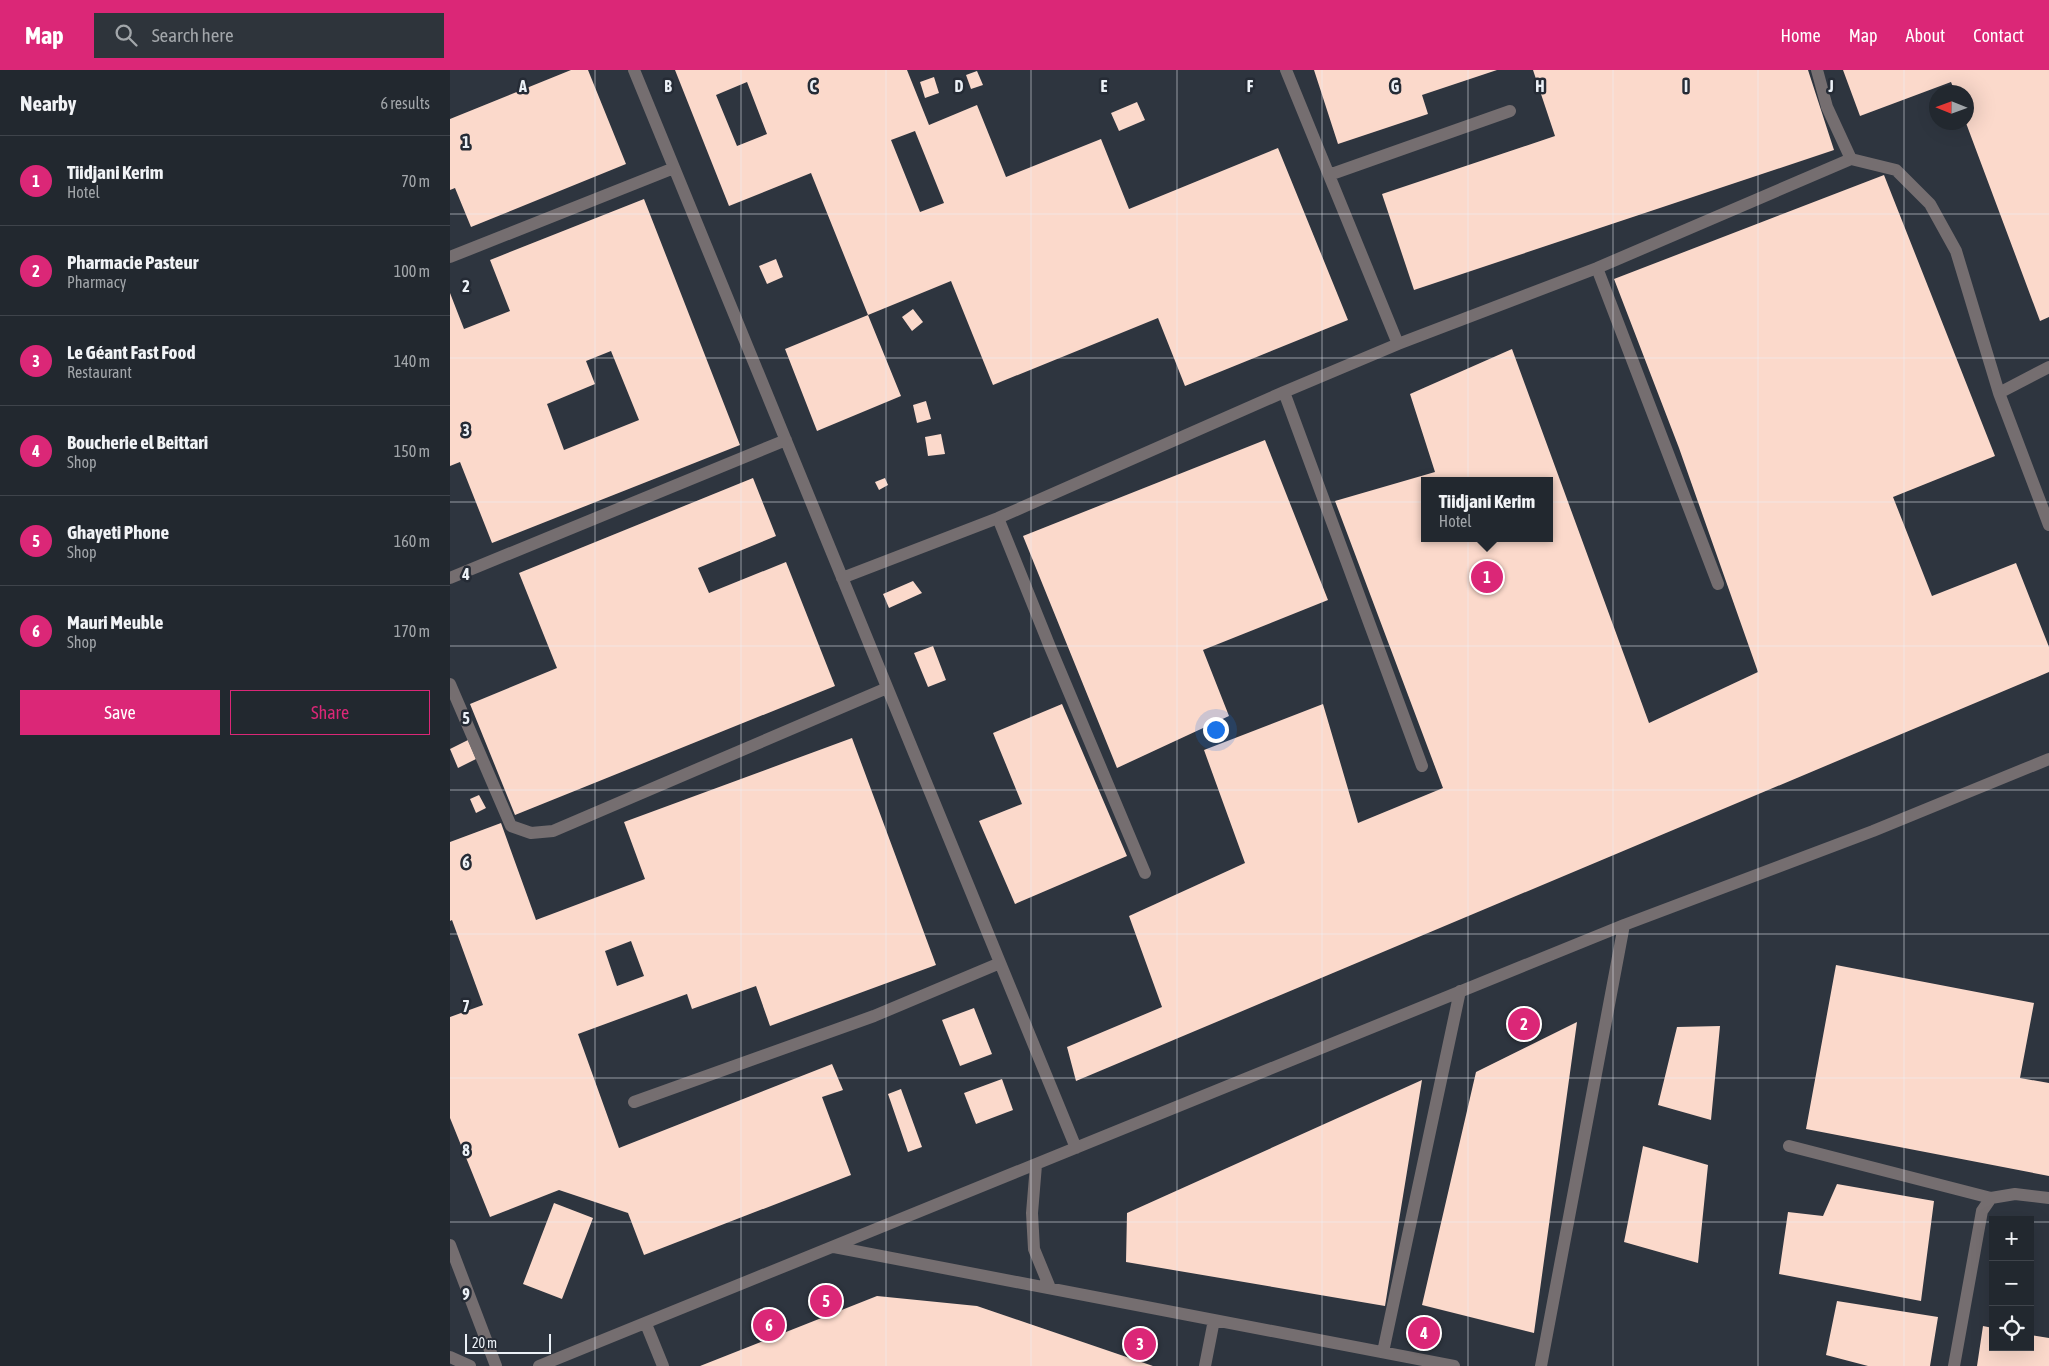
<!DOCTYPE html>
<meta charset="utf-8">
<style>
:root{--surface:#22282f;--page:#2e343b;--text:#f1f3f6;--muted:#a2a6aa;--line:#3f444b;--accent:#db2777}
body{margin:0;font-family:"Asap Condensed",sans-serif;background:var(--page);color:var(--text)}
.controls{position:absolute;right:15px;bottom:15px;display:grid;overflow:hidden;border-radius:0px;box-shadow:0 5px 20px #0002}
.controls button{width:45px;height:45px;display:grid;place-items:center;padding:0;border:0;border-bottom:1px solid var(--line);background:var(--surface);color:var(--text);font:25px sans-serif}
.compass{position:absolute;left:1479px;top:15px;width:45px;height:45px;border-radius:50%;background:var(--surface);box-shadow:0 5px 20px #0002;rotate:271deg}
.scale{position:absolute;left:15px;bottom:12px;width:86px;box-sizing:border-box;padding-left:5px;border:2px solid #ecf1f7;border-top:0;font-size:14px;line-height:18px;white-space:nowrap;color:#ecf1f7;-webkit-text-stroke:4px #252b35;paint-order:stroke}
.you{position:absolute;left:765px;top:659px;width:18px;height:18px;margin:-12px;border:4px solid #fff;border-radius:50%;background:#1a73e8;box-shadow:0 0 0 8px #1a73e833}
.badge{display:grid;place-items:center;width:32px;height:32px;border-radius:50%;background:var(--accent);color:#fff;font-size:16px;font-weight:700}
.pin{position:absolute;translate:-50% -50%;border:2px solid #fff;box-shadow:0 1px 5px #0006}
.popup{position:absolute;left:971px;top:407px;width:132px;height:65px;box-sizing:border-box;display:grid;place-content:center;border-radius:0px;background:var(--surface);filter:drop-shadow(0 1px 4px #0005);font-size:16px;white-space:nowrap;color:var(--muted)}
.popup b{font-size:19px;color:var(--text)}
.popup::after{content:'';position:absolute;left:50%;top:100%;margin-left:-10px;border:10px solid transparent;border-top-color:var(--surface)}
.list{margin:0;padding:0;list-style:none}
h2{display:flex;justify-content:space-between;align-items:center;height:65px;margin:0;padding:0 20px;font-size:21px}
h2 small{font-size:16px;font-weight:400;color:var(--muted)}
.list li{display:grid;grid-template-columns:32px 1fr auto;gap:15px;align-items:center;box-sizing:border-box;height:90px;padding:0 20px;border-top:1px solid var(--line)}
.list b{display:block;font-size:19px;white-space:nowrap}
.list p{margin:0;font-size:16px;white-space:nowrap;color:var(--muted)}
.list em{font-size:16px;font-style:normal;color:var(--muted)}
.actions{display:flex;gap:10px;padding:15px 20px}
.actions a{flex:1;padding:11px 0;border:1px solid var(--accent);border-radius:0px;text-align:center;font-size:18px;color:var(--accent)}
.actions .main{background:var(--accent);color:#fff}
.icon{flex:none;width:28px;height:28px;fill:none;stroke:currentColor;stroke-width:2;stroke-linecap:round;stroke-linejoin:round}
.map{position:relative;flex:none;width:1599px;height:1296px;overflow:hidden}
header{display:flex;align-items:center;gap:30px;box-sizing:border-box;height:70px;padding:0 25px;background:var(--accent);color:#fff}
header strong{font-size:24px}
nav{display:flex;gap:28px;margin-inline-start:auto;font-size:18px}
.search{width:350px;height:45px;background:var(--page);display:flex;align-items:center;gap:12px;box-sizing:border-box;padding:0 18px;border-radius:0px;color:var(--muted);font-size:19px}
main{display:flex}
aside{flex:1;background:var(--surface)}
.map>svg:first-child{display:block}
.building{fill:#fbd9cb;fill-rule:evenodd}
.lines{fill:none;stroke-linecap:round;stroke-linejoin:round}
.minor{stroke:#756e70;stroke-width:12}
.grid{fill:none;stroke:#ecf1f7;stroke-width:1;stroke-opacity:0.55}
.grid-label{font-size:16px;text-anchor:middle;font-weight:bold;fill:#ecf1f7;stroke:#252b35;stroke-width:5;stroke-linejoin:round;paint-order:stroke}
</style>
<header>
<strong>Map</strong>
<div class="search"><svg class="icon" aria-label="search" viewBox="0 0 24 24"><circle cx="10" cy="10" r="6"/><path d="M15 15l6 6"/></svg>Search here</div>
<nav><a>Home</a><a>Map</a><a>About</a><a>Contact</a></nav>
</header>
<main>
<aside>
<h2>Nearby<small>6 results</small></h2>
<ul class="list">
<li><span class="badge">1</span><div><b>Tiidjani Kerim</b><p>Hotel</p></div><em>70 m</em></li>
<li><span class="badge">2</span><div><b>Pharmacie Pasteur</b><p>Pharmacy</p></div><em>100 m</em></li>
<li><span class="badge">3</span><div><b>Le Géant Fast Food</b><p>Restaurant</p></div><em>140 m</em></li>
<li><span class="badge">4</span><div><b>Boucherie el Beittari</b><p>Shop</p></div><em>150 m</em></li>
<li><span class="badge">5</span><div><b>Ghayeti Phone</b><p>Shop</p></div><em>160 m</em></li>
<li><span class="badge">6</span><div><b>Mauri Meuble</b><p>Shop</p></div><em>170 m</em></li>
</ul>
<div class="actions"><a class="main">Save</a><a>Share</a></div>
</aside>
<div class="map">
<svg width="1599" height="1296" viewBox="0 0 1599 1296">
<rect width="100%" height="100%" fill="#2e353f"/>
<path class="building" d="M 121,0 L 138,0 L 176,94 L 21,157 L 5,118 L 0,120 L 0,49 Z
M 225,0 L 457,0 L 479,55 L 527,35 L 556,107 L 651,69 L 679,139 L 828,78 L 898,250 L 735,316 L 708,248 L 543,315 L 501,211 L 418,245 L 451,326 L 367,361 L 335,279 L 418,245 L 361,103 L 279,136 ZM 297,12 L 317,64 L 287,76 L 266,25 ZM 465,61 L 494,133 L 470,142 L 441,70 Z
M 864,0 L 1047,0 L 972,25 L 978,44 L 888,74 Z
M 1083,0 L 1358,0 L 1384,80 L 964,220 L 932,124 L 1105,66 Z
M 1393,0 L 1599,0 L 1599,247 L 1590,251 L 1516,53 L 1516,22 L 1505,22 L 1501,12 L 1410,46 Z
M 527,1 L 533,15 L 521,19 L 516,5 Z
M 484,7 L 489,23 L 475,28 L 470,12 Z
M 687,32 L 695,50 L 669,61 L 661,43 Z
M 1434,105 L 1545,386 L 1443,427 L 1482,526 L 1566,493 L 1599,577 L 1599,602 L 626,1011 L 617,977 L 712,937 L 679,846 L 795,793 L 754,680 L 873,634 L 908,753 L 993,718 L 885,431 L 985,402 L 960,324 L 1062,279 L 1199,653 L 1308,602 L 1229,378 L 1164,209 ZM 974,411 L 1100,411 L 1100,468 L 974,468 Z
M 194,129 L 290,375 L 42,473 L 10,392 L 0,396 L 0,223 L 14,259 L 60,241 L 40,190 ZM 161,281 L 189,350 L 114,380 L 97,334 L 145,314 L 136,291 Z
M 326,189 L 333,207 L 317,214 L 309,196 Z
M 463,239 L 473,252 L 462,261 L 452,247 Z
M 476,331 L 481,349 L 467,353 L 463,335 Z
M 491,364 L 495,384 L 478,386 L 475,367 Z
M 815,370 L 878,530 L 753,580 L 779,646 L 667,698 L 573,466 Z
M 303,408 L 326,466 L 248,498 L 259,523 L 336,492 L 385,616 L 65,745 L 20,634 L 107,598 L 69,503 Z
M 435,408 L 438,415 L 429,420 L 425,412 Z
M 463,511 L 472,523 L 439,538 L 433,524 Z
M 483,576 L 496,610 L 478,617 L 464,583 Z
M 612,634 L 677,786 L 565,834 L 529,751 L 572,734 L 543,663 Z
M 402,668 L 486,895 L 320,956 L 306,916 L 242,939 L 237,924 L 128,964 L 169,1078 L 382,994 L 393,1020 L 372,1027 L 401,1105 L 194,1185 L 178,1143 L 109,1120 L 40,1147 L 0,1048 L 0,947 L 33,935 L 2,850 L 0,851 L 0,772 L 51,753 L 86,850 L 195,809 L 174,752 ZM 181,871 L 194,906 L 167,916 L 155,881 Z
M 18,670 L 26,689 L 8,698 L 0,679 Z
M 29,725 L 36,738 L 26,743 L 20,729 Z
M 1386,895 L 1584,933 L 1570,1008 L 1599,1013 L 1599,1106 L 1356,1059 Z
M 524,938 L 542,984 L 510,996 L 492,950 Z
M 1127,952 L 1084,1263 L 972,1235 L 1026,1002 Z
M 1270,956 L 1261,1050 L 1208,1035 L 1227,957 Z
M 552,1009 L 563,1040 L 526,1054 L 514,1023 Z
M 972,1010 L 935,1236 L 676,1192 L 677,1143 Z
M 451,1019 L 472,1077 L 458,1082 L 438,1024 Z
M 1193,1076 L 1258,1095 L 1248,1193 L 1174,1172 Z
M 1387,1114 L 1484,1131 L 1471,1231 L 1329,1204 L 1338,1142 L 1373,1146 Z
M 104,1133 L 143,1148 L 112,1229 L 73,1214 Z
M 427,1226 L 527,1236 L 703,1296 L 250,1296 Z
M 1387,1231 L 1488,1247 L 1480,1296 L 1418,1296 L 1376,1285 Z
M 1533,1256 L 1543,1258 L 1543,1277 L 1580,1277 L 1580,1265 L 1599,1268 L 1599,1296 L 1527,1296 Z"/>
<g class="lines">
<path class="minor" d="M 184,0 L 626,1078
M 836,0 L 948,274
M 1367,0 L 1377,37 L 1401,89
M 879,105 L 1060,41
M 0,187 L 224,98
M 1147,198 L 1268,514
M 834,322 L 972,696
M 1549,323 L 1599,297
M 548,448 L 600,577 L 695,803
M 0,508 L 336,370
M 392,508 L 548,448 L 834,322 L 948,274 L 1147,198 L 1401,89 L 1446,100 L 1480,134 L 1506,181 L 1549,323 L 1599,455
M 0,614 L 61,756 L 81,763 L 103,761 L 437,618
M 184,1032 L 424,946 L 550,893
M 1339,1076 L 1541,1128
M 586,1095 L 582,1143 L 584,1179 L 600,1218
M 0,1175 L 46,1296
M 384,1177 L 1004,1296
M 196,1254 L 213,1296
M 933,1282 L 1010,921
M 0,1287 L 20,1296
M 89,1296 L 1174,855 L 1423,761 L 1599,689
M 755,1296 L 764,1250
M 1091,1296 L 1174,855
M 1504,1296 L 1532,1141 L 1541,1128 L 1565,1124 L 1599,1128"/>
</g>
<path class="grid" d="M 145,0 L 145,1296M 291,0 L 291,1296M 436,0 L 436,1296M 581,0 L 581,1296M 727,0 L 727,1296M 872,0 L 872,1296M 1018,0 L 1018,1296M 1163,0 L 1163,1296M 1308,0 L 1308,1296M 1454,0 L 1454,1296M 0,144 L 1599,144M 0,288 L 1599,288M 0,432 L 1599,432M 0,576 L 1599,576M 0,720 L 1599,720M 0,864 L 1599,864M 0,1008 L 1599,1008M 0,1152 L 1543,1152M 1580,1152 L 1599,1152"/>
<g class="grid-label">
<text x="73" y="22">A</text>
<text x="218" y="22">B</text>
<text x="363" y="22">C</text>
<text x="509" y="22">D</text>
<text x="654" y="22">E</text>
<text x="800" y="22">F</text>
<text x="945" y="22">G</text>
<text x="1090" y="22">H</text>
<text x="1236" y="22">I</text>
<text x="1381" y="22">J</text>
<text x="16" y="78">1</text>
<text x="16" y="222">2</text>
<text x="16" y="366">3</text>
<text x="16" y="510">4</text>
<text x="16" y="654">5</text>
<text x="16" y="798">6</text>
<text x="16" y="942">7</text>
<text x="16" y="1086">8</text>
<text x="16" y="1230">9</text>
</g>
</svg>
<div class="controls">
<button>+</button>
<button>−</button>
<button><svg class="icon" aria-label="locate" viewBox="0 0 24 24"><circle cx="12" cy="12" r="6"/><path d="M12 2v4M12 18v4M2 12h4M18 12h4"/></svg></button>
</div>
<svg class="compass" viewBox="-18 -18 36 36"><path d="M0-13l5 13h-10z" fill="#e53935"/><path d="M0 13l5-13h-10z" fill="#a2a6aa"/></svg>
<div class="scale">20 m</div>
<div class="you"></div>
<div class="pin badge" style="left:1037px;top:507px">1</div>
<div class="popup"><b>Tiidjani Kerim</b>Hotel</div>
<div class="pin badge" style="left:1074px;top:954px">2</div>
<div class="pin badge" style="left:690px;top:1274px">3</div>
<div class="pin badge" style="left:974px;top:1263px">4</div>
<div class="pin badge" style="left:376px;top:1231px">5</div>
<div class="pin badge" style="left:319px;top:1255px">6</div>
</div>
</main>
